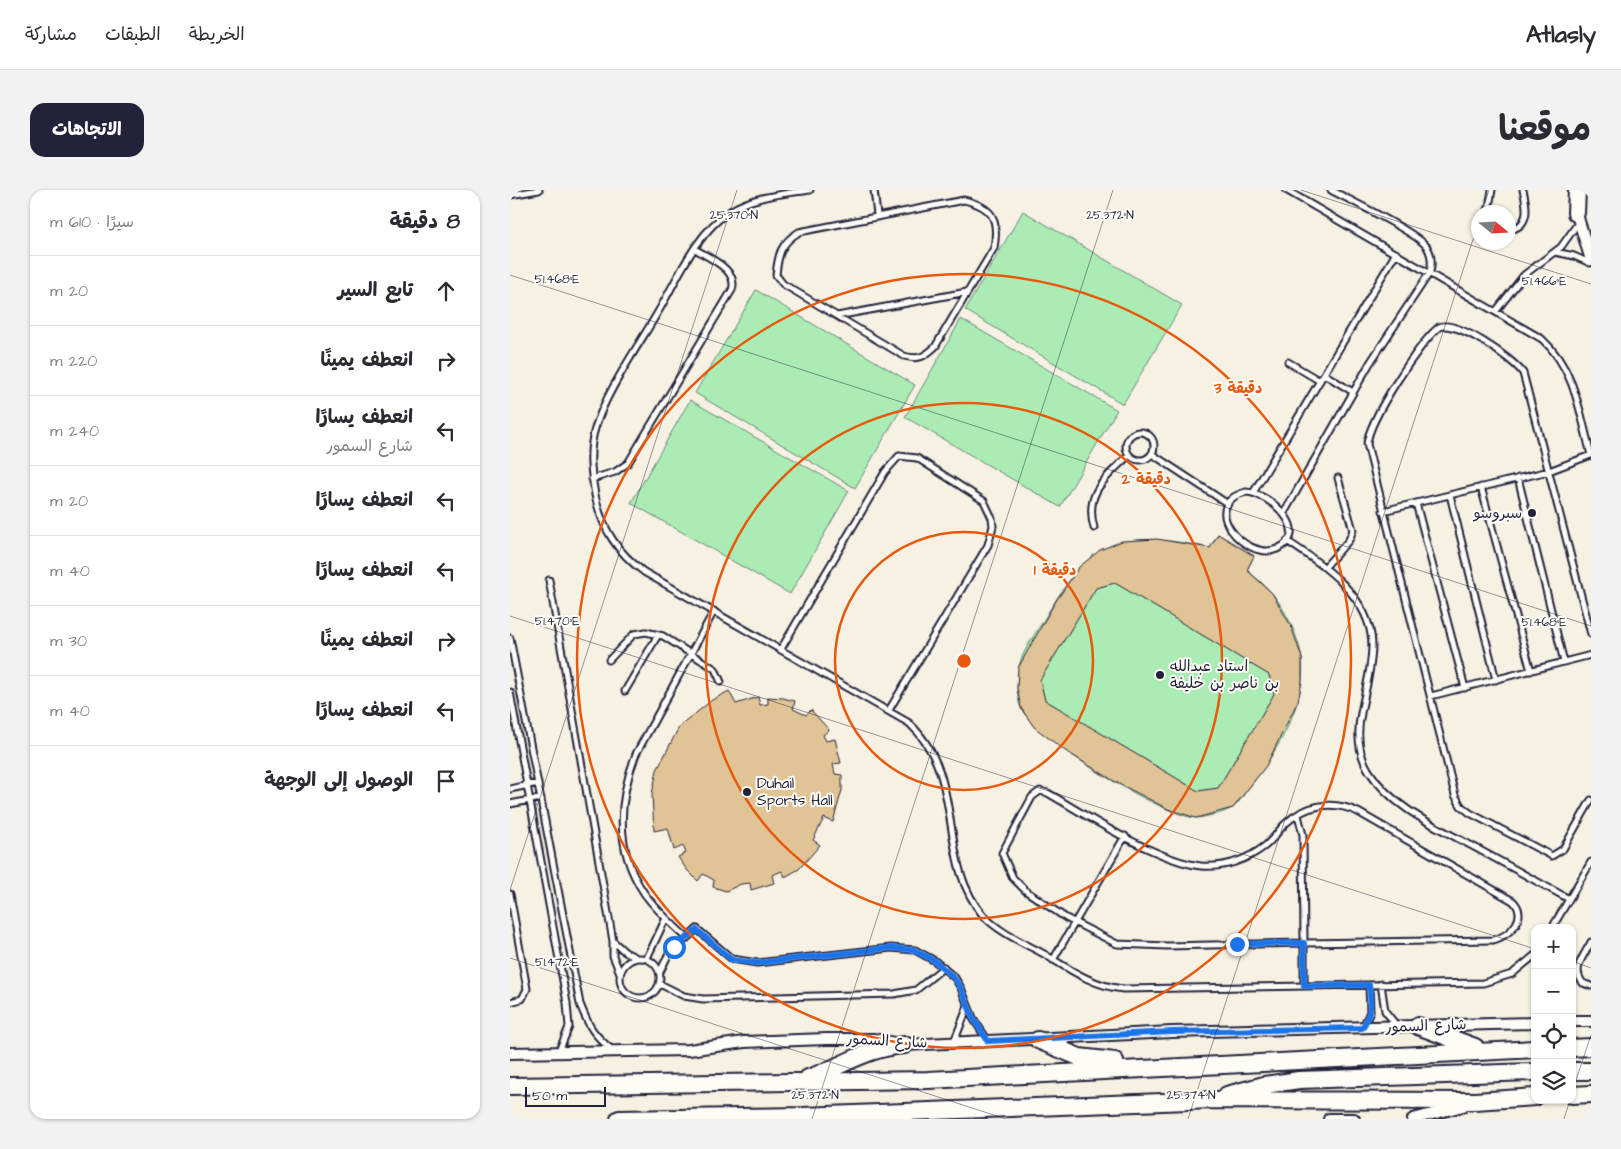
<!DOCTYPE html>
<html lang="ar">
<meta charset="utf-8">
<style>
:root{--surface:#fff;--page:#f2f2f3;--text:#2b2b33;--muted:#7c7c81;--line:#e1e1e2;--accent:#22223b}
body{margin:0;font-family:"Architects Daughter","Playpen Sans Arabic",sans-serif;background:var(--page);color:var(--text);direction:rtl}
.controls{position:absolute;right:15px;bottom:15px;display:grid;overflow:hidden;border-radius:10px;box-shadow:0 1px 4px #0004}
.controls button{width:45px;height:45px;display:grid;place-items:center;padding:0;border:0;border-bottom:1px solid var(--line);background:var(--surface);color:var(--text);font:25px sans-serif}
.compass{position:absolute;left:961px;top:15px;width:45px;height:45px;border-radius:50%;background:var(--surface);box-shadow:0 1px 4px #0004;rotate:108deg}
.scale{position:absolute;left:15px;bottom:12px;width:81px;box-sizing:border-box;padding-left:5px;border:2px solid #22223b;border-top:0;font-size:14px;line-height:18px;white-space:nowrap;color:#22223b;-webkit-text-stroke:4px #fdfcf7;paint-order:stroke}
.stop{position:absolute;width:15px;height:15px;margin:-11px;border:4px solid #1a73e8;border-radius:50%;background:#fff}
.stop.end{background:#1a73e8;border-color:#fff;box-shadow:0 1px 5px #0008}
.list{margin:0;padding:0;list-style:none}
h2{display:flex;justify-content:space-between;align-items:center;height:65px;margin:0;padding:0 20px;font-size:21px}
h2 small{font-size:16px;font-weight:400;color:var(--muted)}
.list li{display:grid;grid-template-columns:32px 1fr auto;gap:15px;align-items:center;box-sizing:border-box;height:70px;padding:0 20px;border-top:1px solid var(--line)}
.list b{display:block;font-size:19px;white-space:nowrap}
.list p{margin:0;font-size:16px;white-space:nowrap;color:var(--muted)}
.list em{font-size:16px;font-style:normal;color:var(--muted)}
.icon{flex:none;width:28px;height:28px;fill:none;stroke:currentColor;stroke-width:2;stroke-linecap:round;stroke-linejoin:round}
.map{position:relative;flex:none;width:1081px;height:929px;overflow:hidden;direction:ltr;border-radius:15px}
header{display:flex;align-items:center;gap:30px;box-sizing:border-box;height:70px;padding:0 25px;background:var(--surface);border-bottom:1px solid var(--line)}
header strong{font-size:24px}
nav{display:flex;gap:28px;margin-inline-start:auto;font-size:18px}
.intro{display:flex;align-items:center;justify-content:space-between;box-sizing:border-box;height:120px;padding:0 30px}
h1{margin:0;font-size:35px}
.button{padding:12px 22px;border-radius:15px;background:var(--accent);color:#fff;font-size:18px;font-weight:700}
main{display:flex;gap:30px;padding:0 30px}
aside{flex:1;background:var(--surface);border-radius:15px;box-shadow:0 1px 4px #0004}
.map>svg:first-child{display:block}
.green{fill:#abecb5;stroke:#668778}
.building{fill:#e1c495;stroke:#22223b;fill-rule:evenodd}
.lines{fill:none;stroke-linecap:round;stroke-linejoin:round}
.lane-casing{stroke:#22223b;stroke-width:9}
.street-casing{stroke:#22223b;stroke-width:14}
.primary-casing{stroke:#22223b;stroke-width:20}
.lane{stroke:#fdfcf7;stroke-width:5}
.street{stroke:#fdfcf7;stroke-width:10}
.primary{stroke:#fdfcf7;stroke-width:16}
.route{stroke:#1a73e8;stroke-width:6}
.ticks{fill:none;stroke:#22223b;stroke-width:1;stroke-opacity:0.45}
.ring{fill:none;stroke:#e8590c;stroke-width:2.5}
.poi-dot{fill:#22223b;stroke:#fdfcf7;stroke-width:2}
.labels{text-anchor:middle;dominant-baseline:central;stroke-width:4;stroke-linejoin:round;paint-order:stroke}
.poi-label{font-size:15px;fill:#22223b;stroke:#fdfcf7;text-anchor:start}
.street-label{font-size:15px;fill:#22223b;stroke:#fdfcf7}
.ticks-label{font-size:12px;text-anchor:middle;fill:#22223b;stroke:#fdfcf7;stroke-width:4;stroke-linejoin:round;paint-order:stroke}
.centre{fill:#e8590c;stroke:#fdfcf7;stroke-width:2.5}
.ring-label{font-size:15px;text-anchor:middle;font-weight:bold;fill:#e8590c;stroke:#fdfcf7;stroke-width:4;stroke-linejoin:round;paint-order:stroke}
</style>
<header>
<strong>Atlasly</strong>
<nav><a>الخريطة</a><a>الطبقات</a><a>مشاركة</a></nav>
</header>
<div class="intro"><h1>موقعنا</h1><a class="button">الاتجاهات</a></div>
<main>
<div class="map">
<svg width="1081" height="929" viewBox="0 0 1081 929">
<rect width="100%" height="100%" fill="#f7f1e3"/>
<filter id="ink" filterUnits="userSpaceOnUse"><feTurbulence type="fractalNoise" baseFrequency=".02" numOctaves="2"/><feDisplacementMap in="SourceGraphic" scale="10" xChannelSelector="R" yChannelSelector="G"/><feConvolveMatrix kernelMatrix="1 2 1 2 8 2 1 2 1" color-interpolation-filters="sRGB"/></filter>
<g filter="url(#ink)">
<path class="green" d="M 513,21 L 672,115 L 613,214 L 455,120 Z
M 246,100 L 405,195 L 345,298 L 185,203 Z
M 451,129 L 607,220 L 550,317 L 395,227 Z
M 180,210 L 339,301 L 280,404 L 121,313 Z
M 708,344 L 744,366 L 737,380 C 745,387 754,394 761,402 C 775,418 789,447 792,469 C 798,512 764,567 738,599 C 733,605 728,615 722,618 C 717,621 709,624 703,625 C 698,626 691,628 686,628 C 654,627 523,548 511,518 C 506,507 507,492 508,481 C 510,463 527,442 536,426 C 582,348 612,339 700,358 Z"/>
<path class="building" d="M 708,344 L 744,366 L 737,380 L 762,403 L 781,436 L 792,468 L 792,491 L 788,511 L 756,576 L 723,618 L 686,628 L 658,619 L 604,591 L 554,560 L 524,537 L 511,518 L 507,498 L 508,478 L 544,414 L 569,377 L 590,360 L 612,351 L 647,349 L 700,358 ZM 605,393 L 759,485 L 764,504 L 708,598 L 688,601 L 535,510 L 530,490 L 586,398 Z
M 219,501 L 226,514 L 248,507 L 250,515 L 258,514 L 258,507 L 273,508 L 285,511 L 283,519 L 296,525 L 301,520 L 319,540 L 313,545 L 316,551 L 325,549 L 331,573 L 323,574 L 325,584 L 332,585 L 332,600 L 323,632 L 314,628 L 303,650 L 310,655 L 289,679 L 275,687 L 272,681 L 262,685 L 264,693 L 254,696 L 241,700 L 240,693 L 231,694 L 216,701 L 203,697 L 204,690 L 193,684 L 188,691 L 177,680 L 168,667 L 176,663 L 173,656 L 164,660 L 158,638 L 144,641 L 142,604 L 147,580 L 169,537 L 202,510 Z"/>
<g class="lines">
<g class="lane-casing">
<path id="lane" d="M 300,0 C 273,4 244,6 220,21 C 186,43 168,88 148,122 C 128,157 87,214 82,252 C 79,270 82,287 85,305 C 92,339 107,362 134,382 L 399,533 C 457,587 426,671 473,725 C 488,742 514,753 534,764 C 559,779 583,796 613,799 L 973,793 L 1002,784 L 1025,765
M 364,0 L 367,25
M 776,0 L 1032,149 C 1065,179 1070,223 1081,265
M 0,5 L 29,0
M 454,10 C 483,17 489,29 484,58 L 425,157 C 414,167 409,170 394,166 L 273,94 L 266,85 C 268,64 271,53 289,42 Z
M 978,22 L 982,0
M 998,40 C 1021,37 1017,16 1013,0
M 1045,62 L 1064,66 L 1080,73
M 986,121 L 1014,85 L 1051,57 L 1068,33
M 327,126 L 457,102
M 778,172 L 810,191
M 814,184 L 843,202
M616 256a14 14 0 1 1 28 0a14 14 0 1 1-28 0Z
M 642,264 L 718,314
M 1008,288 L 1054,472
M 82,289 L 105,282 L 118,273 L 222,100 C 229,80 199,68 185,59
M 971,297 L 1021,481
M 736,302 C 760,303 804,343 767,359 C 736,372 686,315 736,302 Z
M 743,303 L 886,63
M 940,305 L 986,490
M 906,313 L 955,498
M 873,321 L 1039,281 L 1081,265
M 774,323 L 860,173 L 920,82 C 922,74 922,65 917,57 C 908,43 839,10 821,0
M 584,338 C 574,302 596,288 619,265
M 777,351 C 813,375 861,406 862,455 C 862,478 855,501 851,523 C 847,542 848,564 859,581 C 882,618 929,638 966,658 C 997,675 1028,692 1059,709
M 815,377 L 839,350 L 843,340 L 828,288
M 39,390 L 103,751 L 103,766 L 110,783
M 204,421 L 126,564 C 108,611 105,660 134,703 C 146,720 162,734 177,748 L 187,739 L 222,769 L 247,773 L 381,758 L 405,760 L 425,771 L 445,788 L 451,798 L 463,828 L 478,851
M 1081,444 L 1013,183 C 1002,168 946,129 929,137 C 909,153 859,230 857,254 L 945,605 L 951,616 L 960,623 L 1042,666 L 1053,659 L 1081,610
M 0,448 L 70,814 C 79,837 83,844 102,860
M 271,459 L 375,282 L 389,266 L 407,268 L 474,311 L 482,328 L 483,336 L 478,355 L 379,520
M 99,470 L 124,444 L 136,442 L 153,446 L 205,479 L 211,492
M 115,501 L 148,445
M 0,502 L 57,813 L 59,837 L 49,861
M 921,506 L 1081,465
M 0,599 L 28,593
M 0,614 L 31,608
M 788,625 L 793,645 L 794,753 L 657,756 L 607,754 L 556,728 L 516,701 L 503,688 L 492,663 L 522,607 L 530,601 L 538,603 C 577,626 647,671 691,676 C 714,678 737,670 755,656 C 763,650 768,641 775,634 C 796,614 823,610 848,622 L 1003,711 C 1019,727 1000,746 983,750 L 794,753 L 794,796
M 0,704 L 17,799 L 12,809 L 0,812
M 1042,738 L 1081,672
M 103,751 L 115,762 L 125,767
M 1081,752 C 1074,766 1061,779 1073,793 L 1081,796
M110 788a20 20 0 1 1 40 0a20 20 0 1 1-40 0Z
M 137,768 L 156,728
M 543,770 L 615,646
M 150,782 L 159,763 L 177,748
M 150,794 L 174,806 L 193,809 L 384,804 L 406,800 L 434,777
M 871,794 L 875,821 L 887,836
M 853,837 L 860,822 L 859,795
M 444,852 L 458,816"/>
</g>
<g class="street-casing">
<path id="street" d="M 1065,18 L 1081,70
M 1062,831 L 1081,831
M 0,863 L 179,860 L 234,852 L 317,849 L 364,849 L 395,855 L 662,842 L 1025,833
M 819,929 L 844,929
M 903,929 L 953,916"/>
</g>
<g class="primary-casing">
<path id="primary" d="M 1066,23 L 1067,0
M 908,836 L 965,857
M 528,850 L 569,867 L 605,871
M 1062,858 L 1081,857
M 1062,881 L 1081,881
M 298,888 C 334,876 355,858 395,855
M 0,896 L 418,890 L 1025,859
M 717,905 L 754,895 L 789,890 L 1025,882
M 1062,905 L 1081,904
M 109,929 L 293,926 L 703,910 L 965,911 L 1025,907"/>
</g>
<use href="#lane" class="lane"/>
<use href="#street" class="street"/>
<use href="#primary" class="primary"/>
</g>
</g>
<g class="lines" filter="url(#ink)">
<path class="route" d="M 164,757 L 187,740 L 222,770 L 247,773 L 380,758 L 404,760 L 425,771 L 444,788 L 451,798 L 463,828 L 478,851 L 662,842 L 852,838 C 862,824 861,811 859,795 L 794,796 L 794,753 L 727,754"/>
</g>
<path class="ticks" d="M 791,0 L 1081,94M 972,22 L 979,0M 0,85 L 1081,436M 0,426 L 1025,759M 0,700 L 227,0M 0,768 L 496,929M 1062,771 L 1081,778M 1062,902 L 1081,845M 302,929 L 603,0M 678,929 L 968,34M 1054,929 L 1060,910"/>
<g class="ring">
<circle cx="454" cy="471" r="129"/>
<circle cx="454" cy="471" r="258"/>
<circle cx="454" cy="471" r="387"/>
</g>
<g class="poi-dot">
<circle cx="1022" cy="323" r="5"/>
<circle cx="650" cy="485" r="5"/>
<circle cx="237" cy="602" r="5"/>
</g>
<g class="labels">
<g class="poi-label">
<text x="1012" y="323" text-anchor="end">سبروسو</text>
<text x="660" y="476">استاد عبدالله<tspan x="660" dy="17">بن ناصر بن خليفة</tspan></text>
<text x="247" y="593">Duhail<tspan x="247" dy="17">Sports Hall</tspan></text>
</g>
<g class="street-label">
<text transform="translate(916 836) rotate(-2)">شارع السمور</text>
<text transform="translate(377 851) rotate(3)">شارع السمور</text>
</g>
</g>
<g class="ticks-label">
<text x="224" y="29">25.370°N</text>
<text x="600" y="29">25.372°N</text>
<text x="47" y="93">51.468°E</text>
<text x="1034" y="95">51.466°E</text>
<text x="47" y="435">51.470°E</text>
<text x="1034" y="436">51.468°E</text>
<text x="47" y="776">51.472°E</text>
<text x="305" y="909">25.372°N</text>
<text x="681" y="909">25.374°N</text>
</g>
<circle cx="454" cy="471" r="8" class="centre"/>
<g class="ring-label">
<text x="728" y="203">3 دقيقة</text>
<text x="636" y="294">2 دقيقة</text>
<text x="545" y="385">1 دقيقة</text>
</g>
</svg>
<div class="controls">
<button>+</button>
<button>−</button>
<button><svg class="icon" aria-label="locate" viewBox="0 0 24 24"><circle cx="12" cy="12" r="6"/><path d="M12 2v4M12 18v4M2 12h4M18 12h4"/></svg></button>
<button><svg class="icon" aria-label="layers" viewBox="0 0 24 24"><path d="M12 4l9 5-9 5-9-5zM3 14l9 5 9-5"/></svg></button>
</div>
<svg class="compass" viewBox="-18 -18 36 36"><path d="M0-13l5 13h-10z" fill="#e53935"/><path d="M0 13l5-13h-10z" fill="#7c7c81"/></svg>
<div class="scale">50 m</div>
<div class="stop" style="left:164px;top:757px"></div>
<div class="stop end" style="left:727px;top:754px"></div>
</div>
<aside>
<h2>8 دقيقة<small>سيرًا · 610 m</small></h2>
<ul class="list">
<li><svg class="icon" aria-label="ahead" viewBox="0 0 24 24"><path d="M12 20V5M6 11l6-6 6 6"/></svg><div><b>تابع السير</b></div><em>20 m</em></li>
<li><svg class="icon" aria-label="right" viewBox="0 0 24 24"><path d="M7 20v-9h11M14 6l5 5-5 5"/></svg><div><b>انعطف يمينًا</b></div><em>220 m</em></li>
<li><svg class="icon" aria-label="left" viewBox="0 0 24 24"><path d="M17 20v-9H6M10 6l-5 5 5 5"/></svg><div><b>انعطف يسارًا</b><p>شارع السمور</p></div><em>240 m</em></li>
<li><svg class="icon" aria-label="left" viewBox="0 0 24 24"><path d="M17 20v-9H6M10 6l-5 5 5 5"/></svg><div><b>انعطف يسارًا</b></div><em>20 m</em></li>
<li><svg class="icon" aria-label="left" viewBox="0 0 24 24"><path d="M17 20v-9H6M10 6l-5 5 5 5"/></svg><div><b>انعطف يسارًا</b></div><em>40 m</em></li>
<li><svg class="icon" aria-label="right" viewBox="0 0 24 24"><path d="M7 20v-9h11M14 6l5 5-5 5"/></svg><div><b>انعطف يمينًا</b></div><em>30 m</em></li>
<li><svg class="icon" aria-label="left" viewBox="0 0 24 24"><path d="M17 20v-9H6M10 6l-5 5 5 5"/></svg><div><b>انعطف يسارًا</b></div><em>40 m</em></li>
<li><svg class="icon" aria-label="arrive" viewBox="0 0 24 24"><path d="M6 21V4h12l-3 4 3 4H6"/></svg><div><b>الوصول إلى الوجهة</b></div></li>
</ul>
</aside>
</main>
